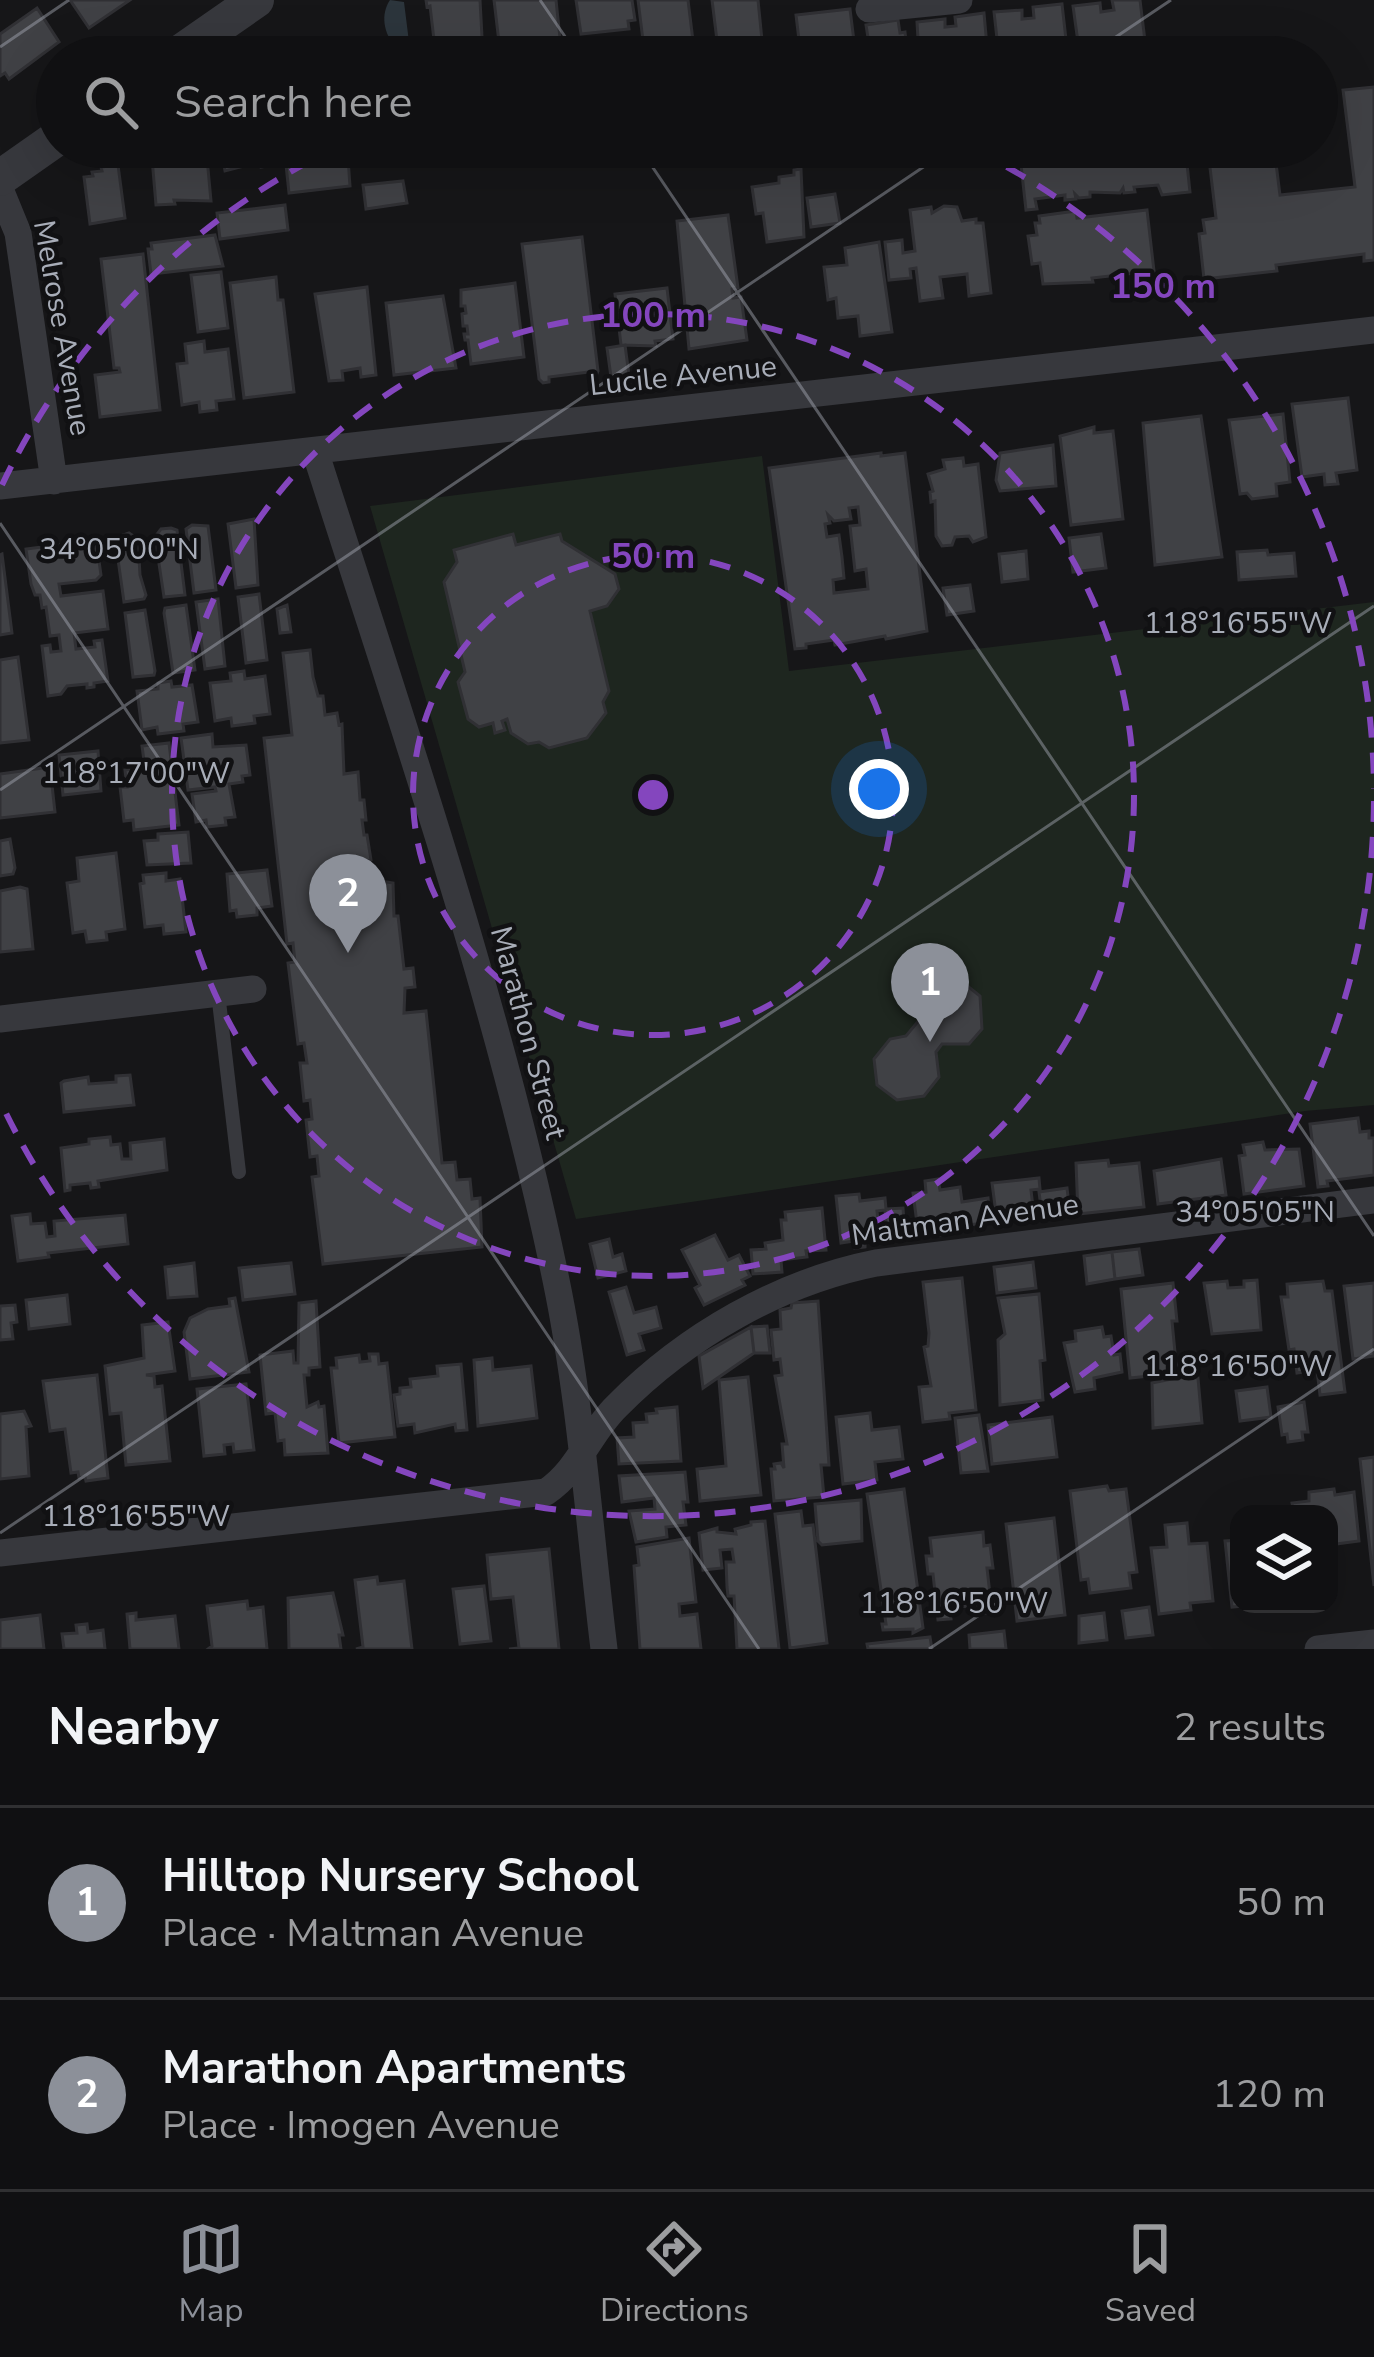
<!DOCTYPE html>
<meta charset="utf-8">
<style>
:root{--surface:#101012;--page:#1e1e20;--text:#f1f3f6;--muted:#9c9d9f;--line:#303032;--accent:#8c9099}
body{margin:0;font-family:"Nunito Sans",sans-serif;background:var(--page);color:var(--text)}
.controls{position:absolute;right:36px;bottom:36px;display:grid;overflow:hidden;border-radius:24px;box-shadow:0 12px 48px #0002}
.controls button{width:108px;height:108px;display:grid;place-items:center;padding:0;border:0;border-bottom:3px solid var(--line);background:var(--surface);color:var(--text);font:60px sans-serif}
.you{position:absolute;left:879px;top:789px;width:42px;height:42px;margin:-30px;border:9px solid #fff;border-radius:50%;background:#1a73e8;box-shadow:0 0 0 18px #1a73e833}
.badge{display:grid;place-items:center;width:78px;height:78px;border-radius:50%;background:var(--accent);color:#fff;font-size:39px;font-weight:700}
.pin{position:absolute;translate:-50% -99px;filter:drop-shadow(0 3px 6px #0008)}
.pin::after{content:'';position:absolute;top:63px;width:42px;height:36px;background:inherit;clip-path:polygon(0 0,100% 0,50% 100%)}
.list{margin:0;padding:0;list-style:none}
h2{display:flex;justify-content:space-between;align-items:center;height:156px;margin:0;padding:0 48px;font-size:51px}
h2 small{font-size:39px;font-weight:400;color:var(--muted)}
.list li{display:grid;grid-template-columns:78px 1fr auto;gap:36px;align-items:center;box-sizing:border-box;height:192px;padding:0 48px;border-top:3px solid var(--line)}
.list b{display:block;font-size:45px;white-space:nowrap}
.list p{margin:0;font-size:39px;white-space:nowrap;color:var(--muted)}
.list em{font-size:39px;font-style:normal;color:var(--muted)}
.icon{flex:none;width:66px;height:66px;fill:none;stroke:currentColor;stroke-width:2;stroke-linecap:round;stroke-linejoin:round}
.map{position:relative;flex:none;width:1374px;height:1649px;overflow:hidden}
.search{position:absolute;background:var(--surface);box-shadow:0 12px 48px #0002;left:36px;right:36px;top:36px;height:132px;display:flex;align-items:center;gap:30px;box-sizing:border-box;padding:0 42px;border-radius:66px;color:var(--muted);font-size:45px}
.sheet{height:540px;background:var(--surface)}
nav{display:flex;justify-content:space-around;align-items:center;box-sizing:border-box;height:168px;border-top:3px solid var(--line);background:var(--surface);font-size:33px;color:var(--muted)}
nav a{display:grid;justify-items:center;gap:6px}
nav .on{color:var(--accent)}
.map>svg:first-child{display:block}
.green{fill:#1e261f}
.water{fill:#2c353c}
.building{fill:#404145;stroke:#303034;stroke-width:3;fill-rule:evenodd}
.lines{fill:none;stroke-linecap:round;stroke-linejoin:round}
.service{stroke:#37383d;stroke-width:14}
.minor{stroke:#37383d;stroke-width:27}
.tertiary{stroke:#37383d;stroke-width:36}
.ticks{fill:none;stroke:#a8adb8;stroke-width:3;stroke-opacity:0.45}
.ring{fill:none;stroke:#8446be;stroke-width:6;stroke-dasharray:21 15}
.labels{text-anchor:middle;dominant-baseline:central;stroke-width:9;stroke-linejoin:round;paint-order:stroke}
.street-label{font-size:30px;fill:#a8adb8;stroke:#111113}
.ticks-label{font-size:30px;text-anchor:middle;fill:#a8adb8;stroke:#111113;stroke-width:9;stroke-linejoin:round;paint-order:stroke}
.centre{fill:#8446be;stroke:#111113;stroke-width:6}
.ring-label{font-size:36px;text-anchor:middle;font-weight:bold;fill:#8446be;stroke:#111113;stroke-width:9;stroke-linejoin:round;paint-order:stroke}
</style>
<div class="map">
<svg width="1374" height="1649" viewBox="0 0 1374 1649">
<rect width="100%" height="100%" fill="#161618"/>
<path class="green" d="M 762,456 L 789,671 L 1374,602 L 1374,1105 L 1305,1111 L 576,1219 L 370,506 Z"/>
<path class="water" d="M 390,0 L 404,2 L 409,42 L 401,49 L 395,47 C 384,33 380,15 390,0 Z"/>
<path class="building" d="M 70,0 L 130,0 L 89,28 Z
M 426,0 L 480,0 L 483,55 L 436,57 L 430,6 L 427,7 Z
M 494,0 L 556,0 L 562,57 L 505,57 L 504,50 L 500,51 Z
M 576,0 L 632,0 L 635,20 L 628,21 L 629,29 L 581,34 Z
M 638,0 L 688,0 L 695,57 L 645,57 Z
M 712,0 L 758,0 L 763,50 L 740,53 L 740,57 L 719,57 Z
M 1112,0 L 1140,0 L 1147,57 L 1080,57 L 1073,6 L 1100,3 L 1101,12 L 1114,10 Z
M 1062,4 L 1068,57 L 999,57 L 994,12 L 1022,10 L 1022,19 L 1034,18 L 1033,7 Z
M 37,8 L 59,42 L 9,79 L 5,73 L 0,76 L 0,34 Z
M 850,9 L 856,57 L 801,57 L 796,15 Z
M 984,13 L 988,57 L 919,57 L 917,22 L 945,19 L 945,27 L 956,26 L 955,17 Z
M 898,20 L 900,33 L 905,32 L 908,57 L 871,57 L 866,25 Z
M 336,43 L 337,57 L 284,57 L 283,50 Z
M 1374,87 L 1374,260 L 1364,261 L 1364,254 L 1276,265 L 1277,271 L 1204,279 L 1199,234 L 1205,233 L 1203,220 L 1216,218 L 1208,151 L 1205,155 L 1186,154 L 1190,192 L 1162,195 L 1158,185 L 1134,187 L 1135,192 L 1124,193 L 1123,188 L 1120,193 L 1090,192 L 1090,197 L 1079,198 L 1075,194 L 1076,199 L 1065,200 L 1065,195 L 1035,199 L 1037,209 L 1026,210 L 1019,147 L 1274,147 L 1280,195 L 1355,187 L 1343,90 Z
M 151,147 L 206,147 L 211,201 L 174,200 L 175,204 L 156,205 Z
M 221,147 L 278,147 L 280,164 L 261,167 L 260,162 L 225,171 Z
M 378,147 L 419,147 L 419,154 L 379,159 Z
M 348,158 L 350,186 L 289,193 L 286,165 Z
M 118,165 L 125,218 L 90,224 L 84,177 L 93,176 L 92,172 L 102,171 L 101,167 Z
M 801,169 L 804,237 L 767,242 L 763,213 L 756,214 L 752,187 L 779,183 L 779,177 L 794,175 L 794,170 Z
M 403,181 L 407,203 L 366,209 L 363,185 Z
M 835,194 L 840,223 L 811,227 L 807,198 Z
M 285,205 L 288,230 L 220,239 L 217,213 Z
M 944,206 L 957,207 L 962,221 L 976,219 L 976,223 L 983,223 L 991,293 L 969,296 L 967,274 L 940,277 L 943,298 L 920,301 L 916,268 L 910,269 L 911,278 L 889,280 L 885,242 L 902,240 L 903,253 L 915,251 L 910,210 L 931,207 L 932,213 Z
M 1147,210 L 1154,271 L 1092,278 L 1093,282 L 1043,284 L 1040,263 L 1032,264 L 1028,236 L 1037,235 L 1035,223 L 1040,223 L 1039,216 L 1076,211 L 1077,218 Z
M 728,215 L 738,288 L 732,289 L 733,298 L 741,297 L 747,340 L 689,349 L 677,221 Z
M 215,235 L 223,266 L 151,274 L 148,249 L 152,249 L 151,243 Z
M 582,237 L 598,371 L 596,376 L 589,377 L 589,372 L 549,377 L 549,382 L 543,383 L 539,379 L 522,244 Z
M 879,242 L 892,332 L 860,336 L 858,316 L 838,318 L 836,298 L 828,300 L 824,267 L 847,265 L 845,248 Z
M 143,254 L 160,410 L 100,417 L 95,375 L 120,372 L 119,368 L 114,368 L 101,259 Z
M 221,272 L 228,328 L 198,332 L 191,275 Z
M 276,277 L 278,300 L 283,300 L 294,392 L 244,398 L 230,283 Z
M 515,283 L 524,357 L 471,364 L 468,340 L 465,340 L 464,334 L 468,334 L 467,326 L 463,326 L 462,314 L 466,313 L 465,306 L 461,306 L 461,290 Z
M 367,287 L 376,375 L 361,377 L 360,368 L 342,371 L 343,380 L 329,381 L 315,294 Z
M 667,288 L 673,339 L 655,341 L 656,346 L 621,345 L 615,294 Z
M 443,296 L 456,368 L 394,375 L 386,303 Z
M 204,341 L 205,352 L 228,349 L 234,399 L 216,401 L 217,410 L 200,412 L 199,402 L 182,405 L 177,364 L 187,363 L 185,344 Z
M 625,345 L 629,375 L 611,377 L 607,348 Z
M 1348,398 L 1357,470 L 1336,473 L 1338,484 L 1325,485 L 1324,474 L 1302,477 L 1292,404 Z
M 1283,414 L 1290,482 L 1276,484 L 1277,496 L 1252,499 L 1247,493 L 1240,494 L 1229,420 Z
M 1201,416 L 1222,557 L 1155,565 L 1143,423 Z
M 1094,427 L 1094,433 L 1113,431 L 1123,519 L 1071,525 L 1060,436 Z
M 1053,445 L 1056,486 L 1000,491 L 996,480 L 1000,453 Z
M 881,453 L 881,456 L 905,453 L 927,631 L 886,639 L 885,636 L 835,645 L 834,640 L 806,644 L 806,648 L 795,649 L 769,468 ZM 858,507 L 860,525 L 850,526 L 855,571 L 866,569 L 868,589 L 834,593 L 833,580 L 844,578 L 842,557 L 839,535 L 827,537 L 825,524 L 830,523 L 828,515 L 834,521 L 851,519 L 849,508 Z
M 963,458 L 964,466 L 978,464 L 986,537 L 973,542 L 969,536 L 955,537 L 952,545 L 942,546 L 936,536 L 935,501 L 931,502 L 930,492 L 933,491 L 928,474 L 945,469 L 943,460 Z
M 254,519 L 258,585 L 236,588 L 228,524 Z
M 192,525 L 208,526 L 216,590 L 194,593 L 186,529 Z
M 171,528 L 177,530 L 185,595 L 164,597 L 155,537 L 161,529 Z
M 129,533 L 138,539 L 140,575 L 146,595 L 144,599 L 124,602 L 115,538 Z
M 513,534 L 516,545 L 560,534 L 562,541 L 615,574 L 619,589 L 607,606 L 590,611 L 609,691 L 603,702 L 606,713 L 587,738 L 549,748 L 539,742 L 528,744 L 511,733 L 507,719 L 502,721 L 505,730 L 495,733 L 493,723 L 479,727 L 468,719 L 458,682 L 465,672 L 444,582 L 457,562 L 454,550 Z
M 1101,534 L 1106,568 L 1073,572 L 1069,538 Z
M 96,540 L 101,575 L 96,580 L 59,584 L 61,596 L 103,591 L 108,629 L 74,633 L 76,649 L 95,647 L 94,641 L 102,640 L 108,681 L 94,683 L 94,687 L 87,688 L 87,684 L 67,686 L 61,694 L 48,696 L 42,646 L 50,645 L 51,652 L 61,651 L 59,635 L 50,636 L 46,607 L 42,608 L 40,595 L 35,595 L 31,584 L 26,549 Z
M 1267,550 L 1268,555 L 1294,553 L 1296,576 L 1239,580 L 1237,552 Z
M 1026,551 L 1028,579 L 1002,582 L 999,554 Z
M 2,554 L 12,633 L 0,635 L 0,555 Z
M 970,585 L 974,611 L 947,615 L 943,588 Z
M 259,594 L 267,660 L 246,663 L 238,597 Z
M 218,599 L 225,666 L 205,669 L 196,602 Z
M 186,605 L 195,670 L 173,673 L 164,613 L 165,608 Z
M 287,605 L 291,632 L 280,633 L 277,609 Z
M 145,610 L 155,671 L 154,675 L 133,677 L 125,613 Z
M 310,650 L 313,677 L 318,696 L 323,696 L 325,715 L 337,713 L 339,725 L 342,724 L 344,774 L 358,772 L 360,800 L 364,800 L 366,820 L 362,820 L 364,835 L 367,835 L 371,860 L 367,861 L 370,886 L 376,885 L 375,880 L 393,883 L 394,916 L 398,916 L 404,969 L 413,968 L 415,987 L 405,988 L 404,1013 L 426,1011 L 442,1163 L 455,1162 L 457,1180 L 470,1179 L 472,1199 L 480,1198 L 482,1247 L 323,1264 L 312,1177 L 319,1176 L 317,1156 L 310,1157 L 306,1120 L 312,1119 L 310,1100 L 304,1101 L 300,1063 L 307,1063 L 304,1043 L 298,1044 L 288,963 L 295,962 L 293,943 L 287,944 L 264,738 L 292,735 L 283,653 Z
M 18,657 L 29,740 L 0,743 L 0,660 Z
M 244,671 L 245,679 L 265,676 L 270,714 L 254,716 L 255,723 L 232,726 L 231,718 L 215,721 L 210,683 L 231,681 L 230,673 Z
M 171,681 L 172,687 L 192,685 L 198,722 L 183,724 L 184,731 L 158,734 L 157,727 L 142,730 L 137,691 L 158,689 L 158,683 Z
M 212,734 L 213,747 L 246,745 L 250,775 L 242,776 L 243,782 L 229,784 L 235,817 L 225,818 L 226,825 L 207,827 L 206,820 L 196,822 L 192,794 L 216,791 L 215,787 L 188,790 L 181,738 Z
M 169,743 L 179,825 L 134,830 L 133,820 L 124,821 L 120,787 L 127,787 L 125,770 L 145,768 L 142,746 Z
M 98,751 L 101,791 L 63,795 L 59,755 Z
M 50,767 L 55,812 L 0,818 L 0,774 Z
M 188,832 L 191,863 L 147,865 L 144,841 L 158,840 L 158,834 Z
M 10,839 L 15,868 L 13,874 L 0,876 L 0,841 Z
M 116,853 L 125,929 L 106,932 L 107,940 L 87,942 L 85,931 L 73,933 L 67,883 L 79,881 L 77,858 Z
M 267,870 L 272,906 L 257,908 L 257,915 L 237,917 L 236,910 L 230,911 L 227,874 Z
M 166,873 L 166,881 L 180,879 L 186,932 L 164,934 L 163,925 L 145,927 L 140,884 L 144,883 L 143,875 Z
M 20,887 L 27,889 L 33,949 L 0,952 L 0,891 Z
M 960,980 L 980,996 L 982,1029 L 969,1044 L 942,1044 L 936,1052 L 939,1077 L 924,1096 L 897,1100 L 877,1085 L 874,1059 L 890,1039 L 906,1036 L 920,1019 L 918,1003 L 933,984 Z
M 130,1075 L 134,1105 L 64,1112 L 61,1083 L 64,1081 L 88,1077 L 89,1084 L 116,1082 L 116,1076 Z
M 1358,1118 L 1360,1132 L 1369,1131 L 1369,1138 L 1374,1138 L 1374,1175 L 1327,1181 L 1328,1186 L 1318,1187 L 1310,1124 Z
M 110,1137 L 111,1145 L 120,1144 L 122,1159 L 131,1159 L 130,1143 L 164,1139 L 167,1170 L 98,1181 L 99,1187 L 91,1188 L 90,1183 L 70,1185 L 70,1190 L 65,1191 L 61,1148 L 89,1144 L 89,1139 Z
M 1263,1142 L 1265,1150 L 1299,1149 L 1304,1186 L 1244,1194 L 1239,1156 L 1245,1155 L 1243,1145 Z
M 1221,1159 L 1226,1195 L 1158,1204 L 1154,1171 Z
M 1108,1160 L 1109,1166 L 1139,1163 L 1144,1207 L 1078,1214 L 1076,1163 Z
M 1039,1178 L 1040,1189 L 1031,1190 L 1034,1216 L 997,1221 L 992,1183 Z
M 938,1179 L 940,1190 L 960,1187 L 962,1202 L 988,1198 L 990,1222 L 962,1226 L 962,1222 L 954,1223 L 941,1228 L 941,1235 L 932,1236 L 931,1229 L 918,1231 L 913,1193 L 926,1192 L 925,1181 Z
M 1067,1188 L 1070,1212 L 1042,1215 L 1039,1192 Z
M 859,1194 L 860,1201 L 885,1198 L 886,1209 L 903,1208 L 905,1235 L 887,1237 L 885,1210 L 877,1211 L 880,1239 L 865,1241 L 865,1247 L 855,1248 L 854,1241 L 841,1243 L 836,1196 Z
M 822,1208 L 826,1250 L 806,1251 L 807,1257 L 781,1260 L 782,1272 L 753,1274 L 751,1250 L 766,1249 L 765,1243 L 783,1240 L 781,1220 L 786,1220 L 785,1212 Z
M 30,1214 L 31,1224 L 45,1223 L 47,1237 L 55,1236 L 54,1221 L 125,1215 L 128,1244 L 48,1253 L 49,1257 L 18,1261 L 12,1216 Z
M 715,1235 L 728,1260 L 739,1255 L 750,1276 L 742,1280 L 745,1285 L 704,1305 L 695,1288 L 700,1285 L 682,1250 Z
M 609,1239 L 613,1257 L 622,1254 L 626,1271 L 598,1278 L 590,1244 Z
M 1139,1249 L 1143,1275 L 1115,1279 L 1112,1252 Z
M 1112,1252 L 1115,1279 L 1087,1284 L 1084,1256 Z
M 1033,1262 L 1036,1288 L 997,1293 L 994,1267 Z
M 194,1263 L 197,1296 L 168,1298 L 165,1267 Z
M 291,1263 L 295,1294 L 243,1300 L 239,1268 Z
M 962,1278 L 976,1410 L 949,1413 L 950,1419 L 923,1422 L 919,1387 L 931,1386 L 924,1347 L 928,1346 L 929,1333 L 923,1282 Z
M 1257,1280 L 1261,1330 L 1212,1334 L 1204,1283 L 1227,1281 L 1228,1288 L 1244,1287 L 1244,1281 Z
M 1323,1281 L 1325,1291 L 1332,1291 L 1345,1392 L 1320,1395 L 1317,1370 L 1297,1373 L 1294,1349 L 1289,1350 L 1281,1297 L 1288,1297 L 1287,1284 Z
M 1173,1283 L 1177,1321 L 1172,1321 L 1177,1373 L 1169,1377 L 1168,1374 L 1130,1378 L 1121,1289 Z
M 1374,1283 L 1374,1356 L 1353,1359 L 1344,1286 Z
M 626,1287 L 634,1313 L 656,1307 L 661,1328 L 639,1334 L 644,1350 L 627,1355 L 609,1292 Z
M 1039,1294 L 1045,1360 L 1040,1361 L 1043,1400 L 1000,1405 L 998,1340 L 1005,1334 L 998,1298 Z
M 67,1295 L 70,1324 L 29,1329 L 26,1300 Z
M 235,1298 L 249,1372 L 190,1379 L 184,1332 L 190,1318 L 208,1309 L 230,1306 L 229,1299 Z
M 316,1301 L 320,1367 L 309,1368 L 309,1375 L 304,1375 L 307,1407 L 318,1402 L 319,1407 L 324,1406 L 328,1453 L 285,1455 L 284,1440 L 278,1441 L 275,1413 L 266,1414 L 260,1355 L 293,1351 L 294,1363 L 298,1363 L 299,1303 Z
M 818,1301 L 829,1465 L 821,1465 L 824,1497 L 774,1501 L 771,1469 L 775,1469 L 774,1464 L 781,1463 L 784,1468 L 782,1444 L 787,1444 L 775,1376 L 782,1375 L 780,1359 L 774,1360 L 771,1330 L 781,1329 L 780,1310 L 791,1308 L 792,1303 Z
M 15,1305 L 17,1322 L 11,1323 L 13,1339 L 0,1340 L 0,1306 Z
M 168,1322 L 175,1371 L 146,1375 L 154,1376 L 155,1387 L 162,1386 L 170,1461 L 126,1465 L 121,1413 L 110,1414 L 105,1366 L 144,1358 L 142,1325 Z
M 767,1326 L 770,1353 L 754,1353 L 751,1327 Z
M 751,1327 L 754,1353 L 703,1388 L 699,1356 Z
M 1102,1327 L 1104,1337 L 1111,1336 L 1114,1355 L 1120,1354 L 1122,1372 L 1094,1378 L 1095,1389 L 1075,1392 L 1064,1343 L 1076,1341 L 1075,1331 Z
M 369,1354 L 378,1354 L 379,1364 L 387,1363 L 395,1437 L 339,1443 L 331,1368 L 337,1368 L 336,1358 L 359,1355 L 360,1362 L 370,1361 Z
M 492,1358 L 493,1370 L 531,1366 L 537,1418 L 478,1426 L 474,1360 Z
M 461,1364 L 467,1430 L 456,1431 L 455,1424 L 415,1433 L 414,1424 L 398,1426 L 394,1395 L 400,1394 L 400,1388 L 411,1387 L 410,1379 L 438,1376 L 437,1366 Z
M 97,1375 L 108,1478 L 86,1481 L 85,1477 L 79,1478 L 78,1472 L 71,1473 L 65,1429 L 50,1431 L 43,1381 Z
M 748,1377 L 761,1495 L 700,1501 L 697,1469 L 726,1466 L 719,1380 Z
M 1181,1377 L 1198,1378 L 1202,1423 L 1153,1428 L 1152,1383 Z
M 246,1384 L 254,1450 L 234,1452 L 233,1444 L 224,1445 L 225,1454 L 204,1456 L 197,1389 Z
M 1267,1387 L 1271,1417 L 1240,1421 L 1236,1391 Z
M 1304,1402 L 1308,1432 L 1302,1432 L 1303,1440 L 1288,1442 L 1287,1434 L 1282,1435 L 1278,1407 Z
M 677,1407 L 681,1461 L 619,1464 L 617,1438 L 634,1437 L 633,1423 L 647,1422 L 646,1414 L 657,1413 L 656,1409 Z
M 24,1411 L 31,1426 L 26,1427 L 29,1476 L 0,1479 L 0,1414 Z
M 870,1413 L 872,1430 L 899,1427 L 903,1459 L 875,1462 L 877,1480 L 843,1484 L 836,1417 Z
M 979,1415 L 988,1471 L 961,1473 L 955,1418 Z
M 1052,1417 L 1057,1457 L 992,1464 L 988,1425 Z
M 1374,1457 L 1374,1586 L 1360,1459 Z
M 685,1472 L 688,1502 L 683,1502 L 686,1525 L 666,1527 L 667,1537 L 636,1542 L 629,1511 L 655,1509 L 654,1498 L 622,1502 L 619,1476 Z
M 1107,1486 L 1109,1491 L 1126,1489 L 1137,1572 L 1129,1573 L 1131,1588 L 1090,1593 L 1088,1579 L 1081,1580 L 1070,1491 Z
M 904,1489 L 923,1628 L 913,1633 L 913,1629 L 883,1630 L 882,1624 L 886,1624 L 867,1494 Z
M 1334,1489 L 1335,1495 L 1354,1492 L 1359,1541 L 1329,1545 L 1329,1514 L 1294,1514 L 1292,1503 L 1309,1501 L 1309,1492 Z
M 861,1500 L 862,1541 L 822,1545 L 818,1541 L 815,1504 Z
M 801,1511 L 803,1526 L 813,1525 L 827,1643 L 790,1648 L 775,1514 Z
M 1054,1518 L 1065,1615 L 1017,1621 L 1006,1524 Z
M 765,1521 L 779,1649 L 737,1649 L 734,1596 L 728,1596 L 727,1587 L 726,1562 L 734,1562 L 732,1549 L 720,1550 L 722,1568 L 703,1570 L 699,1533 L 717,1528 L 717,1532 L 736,1534 L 735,1529 L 751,1525 L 751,1522 Z
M 1187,1523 L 1189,1544 L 1207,1543 L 1213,1601 L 1190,1603 L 1191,1610 L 1159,1614 L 1151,1548 L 1167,1547 L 1165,1525 Z
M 983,1532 L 984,1546 L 990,1545 L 993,1568 L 987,1568 L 992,1612 L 979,1614 L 978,1605 L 949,1608 L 951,1619 L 938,1620 L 933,1574 L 928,1574 L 926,1556 L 932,1556 L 930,1538 Z
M 689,1538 L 696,1602 L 679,1604 L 680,1616 L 697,1614 L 701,1649 L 640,1649 L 634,1566 L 639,1565 L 637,1547 Z
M 1239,1540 L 1239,1604 L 1265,1604 L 1232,1607 L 1225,1541 Z
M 549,1549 L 559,1649 L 509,1649 L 519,1648 L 513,1597 L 491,1599 L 487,1555 Z
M 377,1577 L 378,1584 L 404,1581 L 412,1649 L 356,1649 L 363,1647 L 355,1580 Z
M 484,1586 L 491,1641 L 460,1644 L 453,1589 Z
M 333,1593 L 343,1635 L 339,1635 L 341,1649 L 289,1649 L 288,1598 Z
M 247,1601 L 248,1609 L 263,1607 L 267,1649 L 208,1649 L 212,1646 L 207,1606 Z
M 1149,1607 L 1153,1635 L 1126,1638 L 1122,1611 Z
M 136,1613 L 136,1620 L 175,1616 L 179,1649 L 130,1649 L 127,1614 Z
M 1104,1613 L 1107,1640 L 1079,1643 L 1079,1616 Z
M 40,1615 L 44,1649 L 0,1649 L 0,1620 Z
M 87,1624 L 88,1632 L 103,1630 L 105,1649 L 64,1649 L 62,1634 L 77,1633 L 76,1625 Z
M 1004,1631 L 1006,1649 L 970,1649 L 969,1635 Z
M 930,1637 L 932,1649 L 868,1649 L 867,1644 Z"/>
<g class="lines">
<path class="service" d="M 218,993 L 239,1172"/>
<path class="minor" d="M 869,9 L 959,0
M 0,189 L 18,233 L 54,481
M 315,451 C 402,724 498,999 556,1280 C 581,1401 589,1526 604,1649
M 0,486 L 1374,330
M 0,1019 L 253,989
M 0,1553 L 546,1492 C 579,1470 589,1433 617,1406 C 686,1336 780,1282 876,1263 L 1374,1200
M 1318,1649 L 1374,1643"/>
<path class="tertiary" d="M 174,57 L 256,0
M 0,178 L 57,138"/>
</g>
<path class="ticks" d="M 540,0 L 579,57M 0,47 L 69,0M 1086,57 L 1171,0M 639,147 L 1374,1236M 0,523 L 759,1649M 0,790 L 953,147M 0,1533 L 1374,606M 929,1649 L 1374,1349"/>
<g class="ring">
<circle cx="653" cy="795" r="240"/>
<circle cx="653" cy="795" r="481"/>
<path d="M1374 801A721 721 0 0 1 2 1105M2 485A721 721 0 0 1 331 150M975 150A721 721 0 0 1 1374 789"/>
</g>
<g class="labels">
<g class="street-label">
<text transform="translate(62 328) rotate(80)">Melrose Avenue</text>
<text transform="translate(683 376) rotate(-6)">Lucile Avenue</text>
<text transform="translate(528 1033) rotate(75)">Marathon Street</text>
<text transform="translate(965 1220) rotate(-8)">Maltman Avenue</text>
</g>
</g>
<g class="ticks-label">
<text x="119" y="559">34°05'00"N</text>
<text x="1238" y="633">118°16'55"W</text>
<text x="136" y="783">118°17'00"W</text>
<text x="1255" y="1222">34°05'05"N</text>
<text x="1238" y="1376">118°16'50"W</text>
<text x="136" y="1526">118°16'55"W</text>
<text x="954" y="1613">118°16'50"W</text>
</g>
<circle cx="653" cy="795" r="18" class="centre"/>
<g class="ring-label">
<text x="1163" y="298">150 m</text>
<text x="653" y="327">100 m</text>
<text x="653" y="568">50 m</text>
</g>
</svg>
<div class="controls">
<button><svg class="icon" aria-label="layers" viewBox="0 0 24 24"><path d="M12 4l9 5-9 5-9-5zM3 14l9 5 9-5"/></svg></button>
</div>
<div class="you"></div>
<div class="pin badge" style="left:930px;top:1042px">1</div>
<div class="pin badge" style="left:348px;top:953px">2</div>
<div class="search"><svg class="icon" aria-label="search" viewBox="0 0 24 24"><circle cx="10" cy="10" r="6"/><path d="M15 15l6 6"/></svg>Search here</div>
</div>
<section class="sheet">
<h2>Nearby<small>2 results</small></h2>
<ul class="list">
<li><span class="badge">1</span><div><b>Hilltop Nursery School</b><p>Place · Maltman Avenue</p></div><em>50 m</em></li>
<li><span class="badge">2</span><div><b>Marathon Apartments</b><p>Place · Imogen Avenue</p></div><em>120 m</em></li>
</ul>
</section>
<nav>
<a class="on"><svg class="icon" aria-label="map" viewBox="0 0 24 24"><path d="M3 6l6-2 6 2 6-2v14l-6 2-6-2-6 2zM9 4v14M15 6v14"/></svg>Map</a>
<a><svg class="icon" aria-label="directions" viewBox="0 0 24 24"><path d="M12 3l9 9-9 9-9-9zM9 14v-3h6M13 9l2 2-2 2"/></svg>Directions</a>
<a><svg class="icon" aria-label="saved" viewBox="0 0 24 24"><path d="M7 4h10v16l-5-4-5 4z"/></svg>Saved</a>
</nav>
